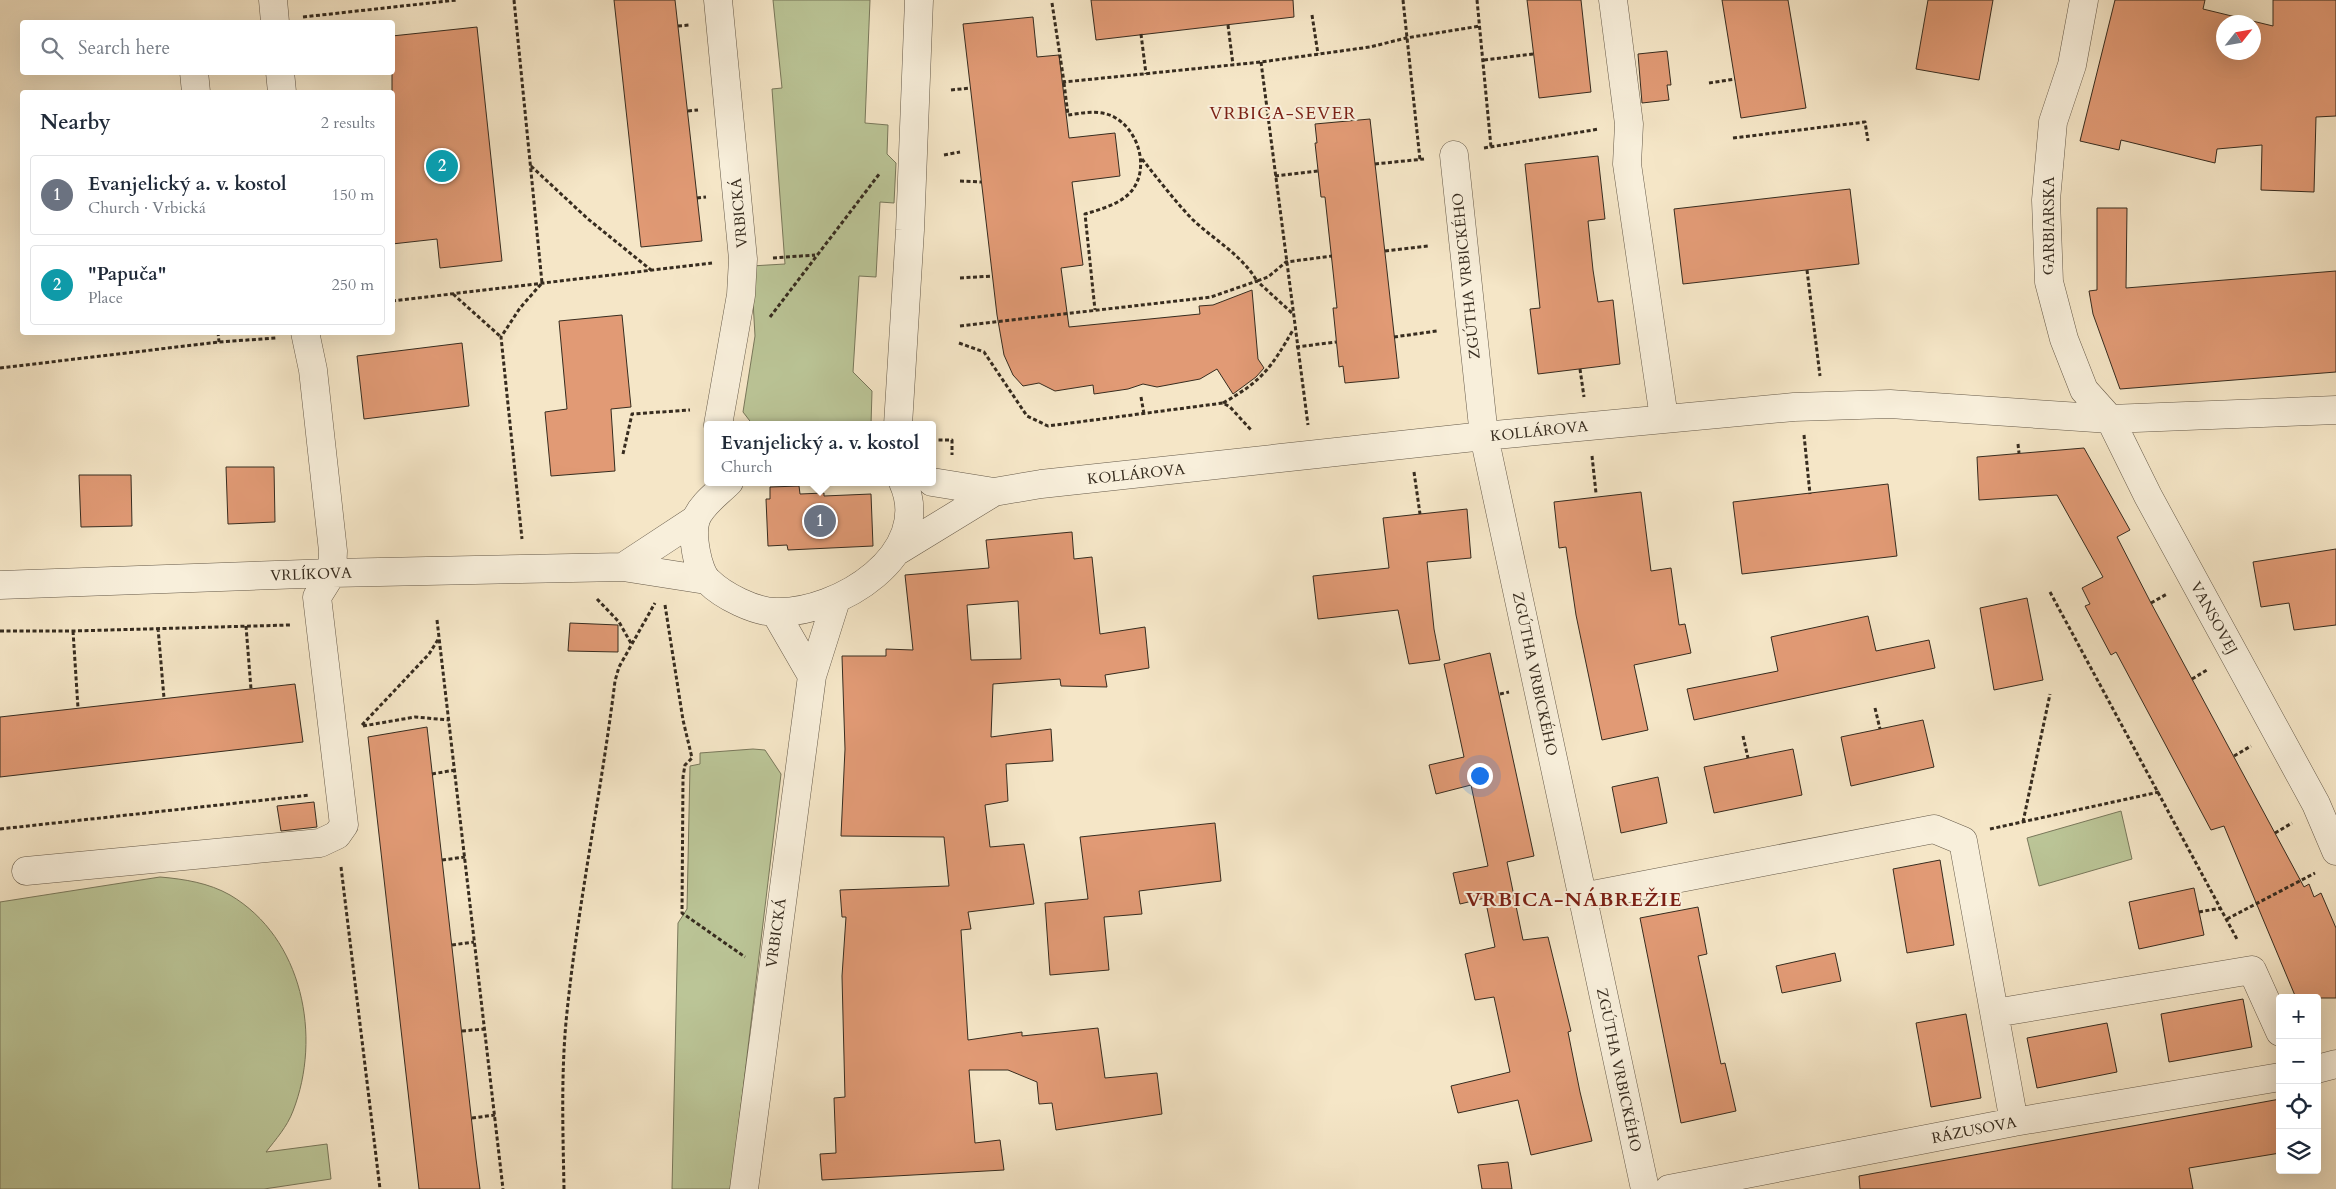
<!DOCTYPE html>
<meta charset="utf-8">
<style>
:root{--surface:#fff;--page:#f6f6f7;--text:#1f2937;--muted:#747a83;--line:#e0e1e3;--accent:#db2777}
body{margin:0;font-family:Cardo,serif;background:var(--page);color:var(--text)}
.controls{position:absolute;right:15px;bottom:15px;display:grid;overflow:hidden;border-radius:5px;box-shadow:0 5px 20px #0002}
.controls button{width:45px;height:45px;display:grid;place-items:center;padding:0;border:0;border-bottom:1px solid var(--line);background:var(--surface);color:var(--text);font:25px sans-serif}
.compass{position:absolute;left:2216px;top:15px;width:45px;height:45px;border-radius:50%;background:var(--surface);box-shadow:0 5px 20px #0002;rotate:59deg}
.you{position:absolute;left:1479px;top:775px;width:18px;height:18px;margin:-12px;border:4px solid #fff;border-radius:50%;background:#1a73e8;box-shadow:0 0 0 8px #1a73e833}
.badge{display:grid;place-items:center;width:32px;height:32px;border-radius:50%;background:var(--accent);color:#fff;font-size:16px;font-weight:700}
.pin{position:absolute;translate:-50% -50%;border:2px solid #fff;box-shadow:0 1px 5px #0006}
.popup{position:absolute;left:704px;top:421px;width:232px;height:65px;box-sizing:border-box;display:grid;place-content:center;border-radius:5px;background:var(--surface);filter:drop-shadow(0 1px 4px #0005);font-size:16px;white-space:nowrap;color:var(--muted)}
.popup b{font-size:19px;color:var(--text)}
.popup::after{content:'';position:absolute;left:50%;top:100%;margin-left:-10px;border:10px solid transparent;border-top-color:var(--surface)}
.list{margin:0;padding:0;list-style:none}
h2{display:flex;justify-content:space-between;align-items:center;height:65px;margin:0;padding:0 20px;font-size:21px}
h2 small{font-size:16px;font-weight:400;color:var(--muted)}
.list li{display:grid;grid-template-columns:32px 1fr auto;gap:15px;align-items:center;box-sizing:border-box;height:80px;margin:0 10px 10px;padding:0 10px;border:1px solid var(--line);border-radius:5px}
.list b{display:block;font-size:19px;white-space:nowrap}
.list p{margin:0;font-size:16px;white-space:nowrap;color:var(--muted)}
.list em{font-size:16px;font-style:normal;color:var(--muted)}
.icon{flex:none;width:28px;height:28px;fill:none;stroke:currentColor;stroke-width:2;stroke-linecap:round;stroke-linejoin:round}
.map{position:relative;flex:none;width:2336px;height:1189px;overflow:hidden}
.search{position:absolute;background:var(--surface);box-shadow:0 5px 20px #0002;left:20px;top:20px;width:375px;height:55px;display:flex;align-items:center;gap:12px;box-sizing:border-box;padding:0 18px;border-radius:5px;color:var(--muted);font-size:19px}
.panel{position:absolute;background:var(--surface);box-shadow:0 5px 20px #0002;left:20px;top:90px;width:375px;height:245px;border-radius:5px}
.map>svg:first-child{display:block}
.green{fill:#bbc597;stroke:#79785b}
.building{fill:#e19a75;stroke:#372c1f;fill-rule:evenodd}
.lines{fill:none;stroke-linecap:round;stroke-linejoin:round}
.minor-casing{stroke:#665a49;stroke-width:29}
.path{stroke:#372c1f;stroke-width:3;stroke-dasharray:4 2.5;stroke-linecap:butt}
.minor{stroke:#f8efdb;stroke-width:28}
.labels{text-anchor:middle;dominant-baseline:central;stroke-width:4;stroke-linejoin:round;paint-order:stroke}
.street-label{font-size:15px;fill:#372c1f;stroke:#f8efdb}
.quarter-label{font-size:18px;letter-spacing:1px;fill:#7a1f14;stroke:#f8efdb}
.district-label{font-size:20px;font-weight:bold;letter-spacing:1px;fill:#7a1f14;stroke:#f8efdb}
</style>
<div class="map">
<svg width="2336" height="1189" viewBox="0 0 2336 1189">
<rect width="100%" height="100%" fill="#f5e6c7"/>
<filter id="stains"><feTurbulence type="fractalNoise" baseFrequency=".004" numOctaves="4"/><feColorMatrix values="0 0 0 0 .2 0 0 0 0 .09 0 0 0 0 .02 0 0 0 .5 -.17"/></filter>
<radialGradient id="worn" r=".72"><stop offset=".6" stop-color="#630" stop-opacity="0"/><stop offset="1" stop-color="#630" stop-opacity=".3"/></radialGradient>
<path class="green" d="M 773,0 L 870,0 L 865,123 L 888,125 L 887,154 L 896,163 L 894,203 L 880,202 L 876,277 L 859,276 L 853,372 L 872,391 L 871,425 L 753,425 L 743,412 L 755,336 L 751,266 L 785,264 L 772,89 L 782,88 Z
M 753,749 L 765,750 L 781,774 L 731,1189 L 672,1189 L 678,923 L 687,909 L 690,766 L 700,764 L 700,753 Z
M 2121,811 L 2132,859 L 2039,886 L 2027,838 Z
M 160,877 C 184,879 209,883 230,895 C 303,938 322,1037 293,1111 C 287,1127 276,1139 266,1152 L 327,1144 L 331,1179 L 264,1189 L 0,1189 L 0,902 Z"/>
<path class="building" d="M 614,0 L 675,0 L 702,241 L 641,247 Z
M 1091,0 L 1293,0 L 1294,17 L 1096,40 Z
M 1527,0 L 1581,0 L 1591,92 L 1539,98 Z
M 1722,0 L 1788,0 L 1806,108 L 1741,118 Z
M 1928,0 L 1993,0 L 1979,80 L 1916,69 Z
M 2115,0 L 2205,0 L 2203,9 L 2273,26 L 2273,0 L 2336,0 L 2336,116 L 2316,117 L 2314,192 L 2261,190 L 2262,145 L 2217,149 L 2215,163 L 2121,140 L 2119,150 L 2080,141 ZM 2224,22 L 2254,22 L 2254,52 L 2224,52 Z
M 1033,17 L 1037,57 L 1059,55 L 1069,138 L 1115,133 L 1120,176 L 1072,182 L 1083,265 L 1061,268 L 1069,327 L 1200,314 L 1199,306 L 1213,305 L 1252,290 L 1258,359 L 1264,368 L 1256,377 L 1233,394 L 1217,369 L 1200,379 L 1157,387 L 1143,384 L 1128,389 L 1094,394 L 1093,385 L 1055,391 L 1039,383 L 1023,386 L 1013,375 L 1004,355 L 997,315 L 963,24 Z
M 477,27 L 502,261 L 440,268 L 437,239 L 392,244 L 392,36 Z
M 1667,51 L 1671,85 L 1667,85 L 1669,100 L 1642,103 L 1638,54 Z
M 1370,119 L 1399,378 L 1345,383 L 1343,366 L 1339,367 L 1333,308 L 1337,308 L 1325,197 L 1321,197 L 1315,143 L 1317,143 L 1315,124 Z
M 1598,156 L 1605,219 L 1588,221 L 1593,270 L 1598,302 L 1613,300 L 1620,364 L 1538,374 L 1530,309 L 1540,308 L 1525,164 Z
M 1850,189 L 1859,264 L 1683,284 L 1674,209 Z
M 2097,208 L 2127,208 L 2126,288 L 2336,271 L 2336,372 L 2120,389 L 2093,314 L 2089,291 L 2097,290 Z
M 622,315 L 631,407 L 611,409 L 615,471 L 551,476 L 545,412 L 567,409 L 559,321 Z
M 462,343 L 469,406 L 364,419 L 357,356 Z
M 2084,448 L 2130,530 L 2117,537 L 2151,603 L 2304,887 L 2309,884 L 2314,897 L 2321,893 L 2336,928 L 2336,998 L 2296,998 L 2224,826 L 2211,830 L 2116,652 L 2111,655 L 2085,606 L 2090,604 L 2082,588 L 2103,577 L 2057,495 L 1979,500 L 1977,457 Z
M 226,467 L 274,467 L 275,522 L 228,524 Z
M 79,475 L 131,475 L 132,526 L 81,527 Z
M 1888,484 L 1897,556 L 1742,574 L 1733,502 Z
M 799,486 L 800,494 L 824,493 L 824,496 L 871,494 L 873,546 L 788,550 L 787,545 L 768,546 L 766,499 L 770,499 L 770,487 Z
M 1641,492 L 1651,571 L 1671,568 L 1679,625 L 1685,624 L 1691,653 L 1634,665 L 1648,730 L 1602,740 L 1576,615 L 1566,547 L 1559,548 L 1554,502 Z
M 1467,509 L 1471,558 L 1427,562 L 1434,629 L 1440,660 L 1409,664 L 1398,610 L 1318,619 L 1313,576 L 1389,568 L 1383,518 Z
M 1072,532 L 1074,559 L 1092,557 L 1100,634 L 1145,627 L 1149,668 L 1105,675 L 1107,687 L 1061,686 L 1060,679 L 993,684 L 991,737 L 1051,729 L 1053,761 L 1006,764 L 1008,801 L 985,805 L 990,847 L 1024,844 L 1034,904 L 968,912 L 971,929 L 961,930 L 968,1040 L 1022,1032 L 1022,1036 L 1098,1028 L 1105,1078 L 1157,1073 L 1162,1114 L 1056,1130 L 1052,1103 L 1039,1104 L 1037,1082 L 1008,1070 L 969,1070 L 975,1143 L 1000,1140 L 1004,1170 L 822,1180 L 820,1154 L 836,1153 L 834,1098 L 845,1097 L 842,976 L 846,917 L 842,917 L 840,890 L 949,886 L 944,837 L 841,836 L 845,749 L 842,656 L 886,656 L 886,649 L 913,650 L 905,575 L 989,568 L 986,540 ZM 1018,601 L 1021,659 L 971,660 L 967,605 Z
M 2336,549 L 2336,625 L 2294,630 L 2289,603 L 2261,607 L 2253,562 Z
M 2027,598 L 2043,680 L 1994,690 L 1980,608 Z
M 1868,616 L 1876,651 L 1929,640 L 1935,668 L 1694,720 L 1687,689 L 1778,671 L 1771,637 Z
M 570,623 L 618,625 L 618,652 L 568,651 Z
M 1490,653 L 1534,856 L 1507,862 L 1523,940 L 1548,937 L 1571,1031 L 1568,1032 L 1580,1092 L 1592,1141 L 1531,1155 L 1518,1100 L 1458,1113 L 1451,1086 L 1510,1072 L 1494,997 L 1475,1000 L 1465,954 L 1495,947 L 1485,898 L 1460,904 L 1453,873 L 1488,866 L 1471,785 L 1436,794 L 1429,765 L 1464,757 L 1444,664 Z
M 295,684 L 303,742 L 0,777 L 0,717 Z
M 1923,720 L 1934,767 L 1851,786 L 1841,737 Z
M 427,727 L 476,1159 L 480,1189 L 419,1189 L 368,737 Z
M 1793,749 L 1802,795 L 1714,813 L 1704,767 Z
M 1658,777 L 1667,823 L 1621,833 L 1612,787 Z
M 314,802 L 317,827 L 281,831 L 277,806 Z
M 1215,823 L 1221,881 L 1139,891 L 1142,914 L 1104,917 L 1109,970 L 1050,975 L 1045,903 L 1088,899 L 1080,837 Z
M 1940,860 L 1954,945 L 1907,953 L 1893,869 Z
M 2194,888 L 2204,935 L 2139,949 L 2129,902 Z
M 1698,907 L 1707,954 L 1698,956 L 1721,1064 L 1725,1063 L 1736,1111 L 1681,1123 L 1640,918 Z
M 1835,953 L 1841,981 L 1782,993 L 1776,966 Z
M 2243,999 L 2252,1047 L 2169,1062 L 2161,1014 Z
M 1966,1014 L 1981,1098 L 1931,1107 L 1916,1023 Z
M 2107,1023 L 2117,1072 L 2037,1088 L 2027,1038 Z
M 2280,1099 L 2280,1153 L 2189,1168 L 2193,1189 L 1860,1189 L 1859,1176 Z
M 1508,1162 L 1512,1189 L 1482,1189 L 1478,1165 Z"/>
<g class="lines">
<g class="minor-casing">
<path id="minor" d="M 273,0 L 275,22
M 718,0 L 743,259 L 741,295 L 718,425
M 1613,0 L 1629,124 L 1627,164 L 1664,418
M 2084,0 L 2072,65 L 2053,122 L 2046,200 L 2049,282 L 2064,339 L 2084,390 L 2110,419 L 2148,496 L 2316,804 L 2336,851
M 194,72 L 196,92
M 280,72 L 282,92
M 1454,155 L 1484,436 L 1645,1189
M 898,425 L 910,230 L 919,0
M 729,482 C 718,493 701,505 696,519 C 691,533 697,571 708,581 C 723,596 755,612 776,612 C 838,614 935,554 903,482
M 932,482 L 994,492 L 1041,484 L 1484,436 L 1794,407 L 1890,404 L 2110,419 L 2336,410
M 899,550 L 994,492
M 623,567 L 696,519
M 0,585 L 332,573 L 623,567 L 706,580
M 775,612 L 812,676
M 26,871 L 320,843 L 337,835 L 344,825 L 317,597 L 332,573 L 333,551 L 313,370 L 305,332
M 1582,897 L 1934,829 L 1963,841 L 2014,1122
M 1995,1013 L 2252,970 L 2280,1032
M 2317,1069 L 2336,1064
M 744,1189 L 812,676 L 836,600
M 1669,1189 L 2014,1122 L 2280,1077"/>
</g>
<path class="path" d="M 514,0 L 542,283 L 520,308 L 501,337 L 522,539
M 1403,0 L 1420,160
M 1477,0 L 1491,147
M 1052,3 L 1064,82 L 1261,62 L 1370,47 L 1406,38 L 1480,26
M 1312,15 L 1318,54
M 303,17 L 457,0
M 1228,25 L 1233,65
M 678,26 L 689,25
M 1141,34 L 1146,74
M 1484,60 L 1533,54
M 1261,62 L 1308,425
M 1064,83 L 1068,115 C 1083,113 1099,109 1114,117 C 1142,132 1152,178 1124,198 C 1113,206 1098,210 1085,214 L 1095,310
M 1709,83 L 1735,79
M 951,90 L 970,88
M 688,111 L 698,110
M 1733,138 L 1865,122 L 1868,141
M 1484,148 L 1599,129
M 944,155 L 960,152
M 1142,159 C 1158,179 1174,200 1192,219 C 1214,240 1241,254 1257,281 L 1268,277 L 1286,262 L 1332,256
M 1375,164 L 1424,159
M 531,166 L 588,219 L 651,270
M 1275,176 L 1318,171
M 960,181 L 981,182
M 697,198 L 706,197
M 1385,251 L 1428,246
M 773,258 L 815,255
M 1807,270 L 1820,376
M 960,278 L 992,276
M 453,294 L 501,337
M 392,301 L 712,263
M 770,317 L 880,173
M 960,326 L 1211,297 L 1257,281 L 1292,313
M 218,332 L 219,342
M 1394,337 L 1437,331
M 959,343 L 984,352 L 1027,416 L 1048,426 L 1223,403 L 1230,407 L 1252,431
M 1296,347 L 1336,342
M 0,368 L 219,342 L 276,338
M 1580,369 L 1584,397
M 1141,397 L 1144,414
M 1223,403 C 1262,381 1271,368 1293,330
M 1804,435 L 1810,494
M 932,440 L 952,440 L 952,455
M 2018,444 L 2019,453
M 623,454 L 632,414 L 690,410
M 1592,456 L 1596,493
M 1414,472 L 1420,514
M 2050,592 L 2238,941
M 597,599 L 619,622 L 632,645
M 2151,603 L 2167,594
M 665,605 L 683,720 L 692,758 L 685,765 L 683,777 L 682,913 L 745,957
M 437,620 L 503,1189
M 246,626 L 251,689
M 158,628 L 164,698
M 0,631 L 73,631 L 290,625
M 73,631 L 78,708
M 2192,679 L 2207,670
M 1500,694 L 1509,692
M 1875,708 L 1880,729
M 362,725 L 429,654 L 439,638
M 363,726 L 415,717 L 449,720
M 1743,736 L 1748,758
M 2234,756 L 2251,746
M 432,774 L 455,770
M 2023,822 L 2050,694
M 0,829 L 310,795
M 1990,829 L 2159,792
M 2275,833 L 2292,823
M 442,860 L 465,857
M 341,867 L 380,1189
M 2199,912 L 2221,908
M 2227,919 L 2315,873
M 452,945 L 474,942
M 462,1031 L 485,1029
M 472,1118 L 495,1115
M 564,1189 C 563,1134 561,1078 566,1022 C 577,908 601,795 615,681 L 619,667 L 655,603"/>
<use href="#minor" class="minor"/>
</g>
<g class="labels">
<g class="street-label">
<text transform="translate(739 213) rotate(-95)">VRBICKÁ</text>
<text transform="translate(2049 226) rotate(-90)">GARBIARSKA</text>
<text transform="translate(1466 276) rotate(-96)">ZGÚTHA VRBICKÉHO</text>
<text transform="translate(1539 431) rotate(-6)">KOLLÁROVA</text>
<text transform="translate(1136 474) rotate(-6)">KOLLÁROVA</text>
<text transform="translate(311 574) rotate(-2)">VRLÍKOVA</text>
<text transform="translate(2214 618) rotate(61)">VANSOVEJ</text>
<text transform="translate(1535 674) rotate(78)">ZGÚTHA VRBICKÉHO</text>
<text transform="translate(776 933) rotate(-82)">VRBICKÁ</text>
<text transform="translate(1619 1070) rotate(78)">ZGÚTHA VRBICKÉHO</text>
<text transform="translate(1974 1130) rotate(-11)">RÁZUSOVA</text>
</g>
<g class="quarter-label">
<text x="1283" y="113">VRBICA-SEVER</text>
</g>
<g class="district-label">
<text x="1574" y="899">VRBICA-NÁBREŽIE</text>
</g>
</g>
<rect width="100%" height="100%" filter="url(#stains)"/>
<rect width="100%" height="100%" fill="url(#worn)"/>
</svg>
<div class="controls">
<button>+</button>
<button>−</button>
<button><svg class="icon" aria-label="locate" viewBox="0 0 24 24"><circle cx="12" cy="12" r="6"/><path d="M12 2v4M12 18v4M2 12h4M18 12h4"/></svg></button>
<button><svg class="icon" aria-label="layers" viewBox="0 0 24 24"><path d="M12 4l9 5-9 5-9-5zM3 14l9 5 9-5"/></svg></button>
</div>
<svg class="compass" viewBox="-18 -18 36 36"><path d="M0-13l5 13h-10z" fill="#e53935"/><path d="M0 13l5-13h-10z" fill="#747a83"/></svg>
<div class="you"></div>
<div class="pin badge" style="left:820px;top:521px;background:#6b7280">1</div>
<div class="popup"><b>Evanjelický a. v. kostol</b>Church</div>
<div class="pin badge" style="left:442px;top:166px;background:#0f9aa8">2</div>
<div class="search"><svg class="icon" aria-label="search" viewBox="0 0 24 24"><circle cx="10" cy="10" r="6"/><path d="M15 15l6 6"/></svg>Search here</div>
<section class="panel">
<h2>Nearby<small>2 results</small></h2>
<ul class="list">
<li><span class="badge" style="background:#6b7280">1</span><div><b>Evanjelický a. v. kostol</b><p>Church · Vrbická</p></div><em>150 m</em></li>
<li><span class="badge" style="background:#0f9aa8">2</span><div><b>&quot;Papuča&quot;</b><p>Place</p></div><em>250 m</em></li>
</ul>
</section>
</div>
